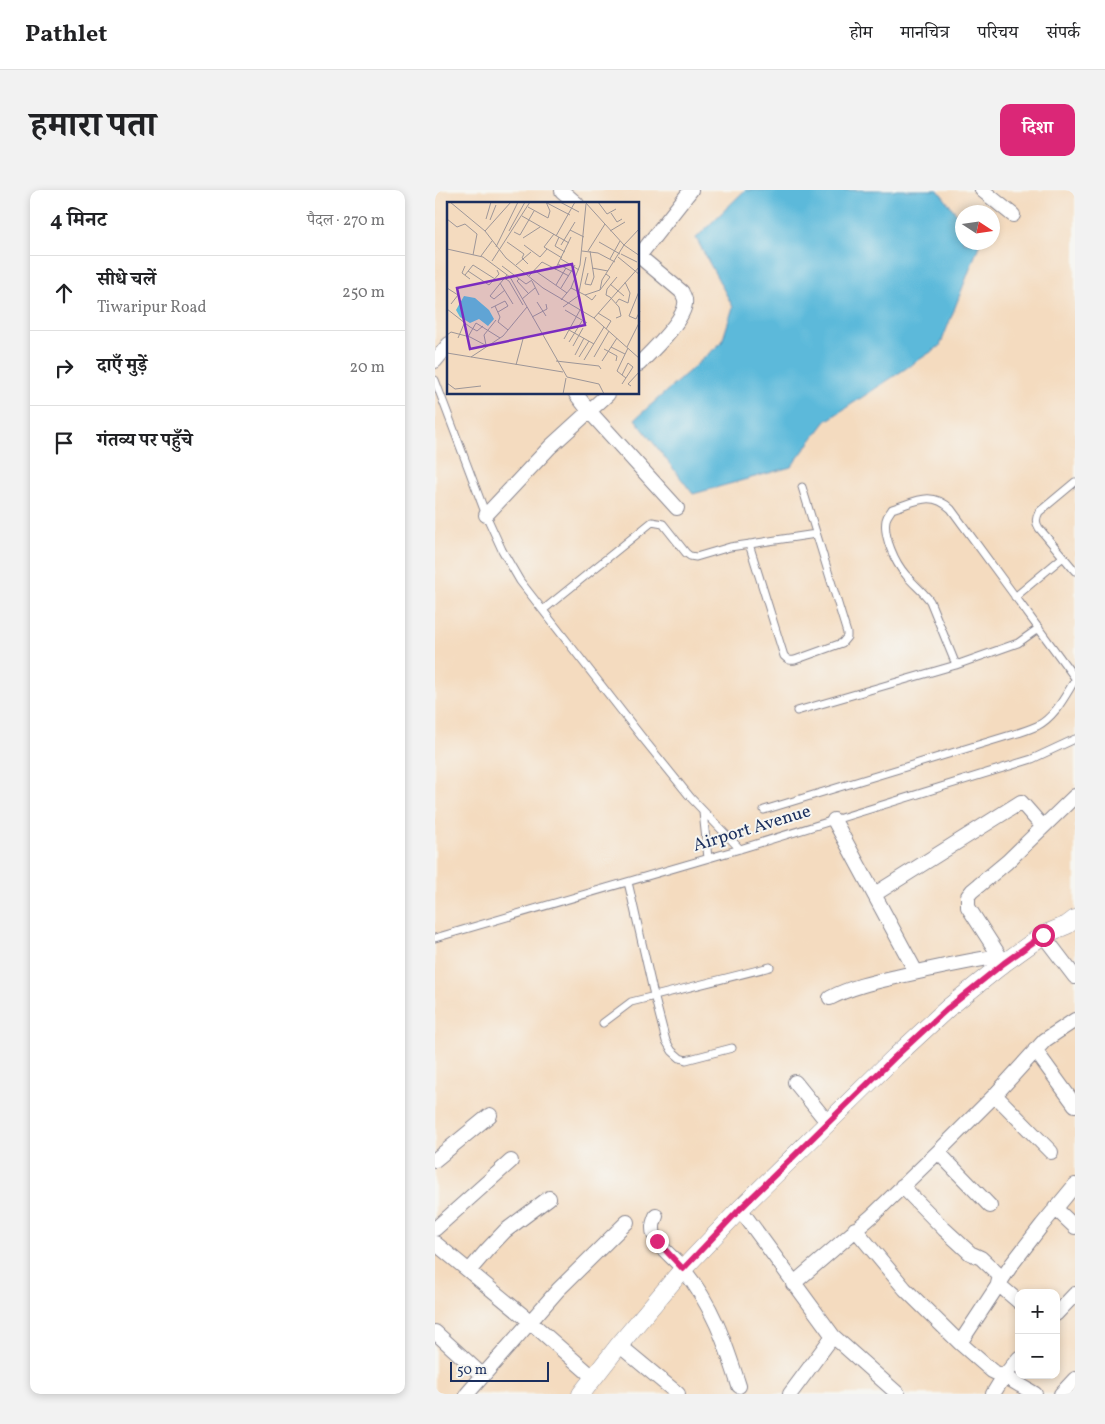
<!DOCTYPE html>
<html lang="hi">
<meta charset="utf-8">
<style>
:root{--surface:#fff;--page:#f2f2f2;--text:#202124;--muted:#757577;--line:#e0e0e0;--accent:#db2777}
body{margin:0;font-family:Vollkorn,"Noto Serif Devanagari",serif;background:var(--page);color:var(--text)}
.controls{position:absolute;right:15px;bottom:15px;display:grid;overflow:hidden;border-radius:10px;box-shadow:0 2px 8px #0003}
.controls button{width:45px;height:45px;display:grid;place-items:center;padding:0;border:0;border-bottom:1px solid var(--line);background:var(--surface);color:var(--text);font:25px sans-serif}
.compass{position:absolute;left:520px;top:15px;width:45px;height:45px;border-radius:50%;background:var(--surface);box-shadow:0 2px 8px #0003;rotate:102deg}
.scale{position:absolute;left:15px;bottom:12px;width:99px;box-sizing:border-box;padding-left:5px;border:2px solid #1b2f5e;border-top:0;font-size:14px;line-height:18px;white-space:nowrap;color:#1b2f5e;-webkit-text-stroke:4px #f6f6f2;paint-order:stroke}
.stop{position:absolute;width:15px;height:15px;margin:-11px;border:4px solid #db2777;border-radius:50%;background:#fff}
.stop.end{background:#db2777;border-color:#fff;box-shadow:0 1px 5px #0008}
.list{margin:0;padding:0;list-style:none}
h2{display:flex;justify-content:space-between;align-items:center;height:65px;margin:0;padding:0 20px;font-size:21px}
h2 small{font-size:16px;font-weight:400;color:var(--muted)}
.list li{display:grid;grid-template-columns:32px 1fr auto;gap:15px;align-items:center;box-sizing:border-box;height:75px;padding:0 20px;border-top:1px solid var(--line)}
.list b{display:block;font-size:19px;white-space:nowrap}
.list p{margin:0;font-size:16px;white-space:nowrap;color:var(--muted)}
.list em{font-size:16px;font-style:normal;color:var(--muted)}
.icon{flex:none;width:28px;height:28px;fill:none;stroke:currentColor;stroke-width:2;stroke-linecap:round;stroke-linejoin:round}
.map{position:relative;flex:none;width:640px;height:1204px;overflow:hidden;border-radius:10px}
header{display:flex;align-items:center;gap:30px;box-sizing:border-box;height:70px;padding:0 25px;background:var(--surface);border-bottom:1px solid var(--line)}
header strong{font-size:24px}
nav{display:flex;gap:28px;margin-inline-start:auto;font-size:18px}
.intro{display:flex;align-items:center;justify-content:space-between;box-sizing:border-box;height:120px;padding:0 30px}
h1{margin:0;font-size:35px}
.button{padding:12px 22px;border-radius:10px;background:var(--accent);color:#fff;font-size:18px;font-weight:700}
main{display:flex;gap:30px;padding:0 30px}
aside{flex:1;background:var(--surface);border-radius:10px;box-shadow:0 2px 8px #0003}
.map>svg:first-child{display:block}
.water{fill:#5cb9da;stroke:#3c749c}
.lines{fill:none;stroke-linecap:round;stroke-linejoin:round}
.service-casing{stroke:#88858e;stroke-width:9}
.minor-casing{stroke:#88858e;stroke-width:16}
.tertiary-casing{stroke:#88858e;stroke-width:19}
.service{stroke:#fff;stroke-width:7}
.minor{stroke:#fff;stroke-width:14}
.tertiary{stroke:#fff;stroke-width:18}
.route{stroke:#db2777;stroke-width:6}
.labels{text-anchor:middle;dominant-baseline:central;stroke-width:4;stroke-linejoin:round;paint-order:stroke}
.street-label{font-size:18px;fill:#1b2f5e;stroke:#f6f6f2}
.inset-road{fill:none;stroke:#9d9698;stroke-width:1}
.view{fill:#7b2cbf;fill-opacity:0.15;stroke:#7b2cbf;stroke-width:2.5}
.inset-edge{fill:none;stroke:#1b2f5e;stroke-width:2.5}
</style>
<header>
<strong>Pathlet</strong>
<nav><a>होम</a><a>मानचित्र</a><a>परिचय</a><a>संपर्क</a></nav>
</header>
<div class="intro"><h1>हमारा पता</h1><a class="button">दिशा</a></div>
<main>
<aside>
<h2>4 मिनट<small>पैदल · 270 m</small></h2>
<ul class="list">
<li><svg class="icon" aria-label="ahead" viewBox="0 0 24 24"><path d="M12 20V5M6 11l6-6 6 6"/></svg><div><b>सीधे चलें</b><p>Tiwaripur Road</p></div><em>250 m</em></li>
<li><svg class="icon" aria-label="right" viewBox="0 0 24 24"><path d="M7 20v-9h11M14 6l5 5-5 5"/></svg><div><b>दाएँ मुड़ें</b></div><em>20 m</em></li>
<li><svg class="icon" aria-label="arrive" viewBox="0 0 24 24"><path d="M6 21V4h12l-3 4 3 4H6"/></svg><div><b>गंतव्य पर पहुँचे</b></div></li>
</ul>
</aside>
<div class="map">
<svg width="640" height="1204" viewBox="0 0 640 1204">
<rect width="100%" height="100%" fill="#f6f6f2"/>
<filter id="ink" filterUnits="userSpaceOnUse"><feTurbulence type="fractalNoise" baseFrequency=".02" numOctaves="2"/><feDisplacementMap in="SourceGraphic" scale="10" xChannelSelector="R" yChannelSelector="G"/><feConvolveMatrix kernelMatrix="1 2 1 2 8 2 1 2 1" color-interpolation-filters="sRGB"/></filter>
<filter id="wash" filterUnits="userSpaceOnUse"><feTurbulence type="fractalNoise" baseFrequency=".0096" numOctaves="4" result="noise"/><feDisplacementMap in="SourceGraphic" scale="20" xChannelSelector="R" yChannelSelector="G"/><feGaussianBlur stdDeviation="1.12" result="paint"/><feColorMatrix in="noise" values="0 0 0 0 0 0 0 0 0 0 0 0 0 0 0 0 0 1.4 0 .05"/><feComposite in="paint" operator="in"/></filter>
<g filter="url(#wash)">
<rect width="100%" height="100%" fill="#f4dbbf"/>
<path class="water" d="M 310,0 L 503,0 L 527,31 L 528,52 L 545,53 L 505,156 L 391,231 L 356,277 L 258,304 L 200,229 L 287,152 L 298,117 L 261,48 Z"/>
</g>
<g filter="url(#ink)">
<g class="lines">
<g class="service-casing">
<path id="service" d="M 0,190 L 51,325 L 67,360 L 85,391 L 206,546 L 256,608 L 305,659
M 640,292 L 604,322 C 601,328 600,332 604,338 L 640,381
M 314,354 L 349,466 C 353,470 355,471 360,470 L 407,453 L 412,447 L 412,443 L 367,297
M 580,407 L 628,367
M 108,420 L 217,332 L 228,334 L 251,363 L 255,366 L 261,367 L 295,357 L 381,344
M 521,475 L 495,411 C 488,401 478,394 471,385 C 460,373 448,346 451,330 C 452,325 455,323 457,319 C 480,312 496,300 516,319 L 640,488
M 362,521 L 521,475 L 583,453 L 604,438
M 329,620 L 579,544 C 587,542 595,539 602,536 C 620,527 630,506 640,490
M 268,622 L 273,668
M 193,692 L 218,801 L 231,851 L 237,861 L 245,868 L 251,870 L 297,858
M 0,748 L 305,659 L 597,569 L 640,549
M 168,833 L 196,812 L 335,777"/>
</g>
<g class="minor-casing">
<path id="minor" d="M 547,0 L 578,25
M 127,1 L 142,14
M 204,66 L 247,102 C 247,103 250,108 250,110 C 253,127 216,162 204,174
M 204,66 L 256,0
M 0,171 L 14,154
M 141,204 L 154,221 L 242,318
M 51,325 L 115,257 L 173,204
M 399,630 L 481,782
M 440,704 L 586,612 L 607,636
M 608,745 L 640,787
M 569,773 L 533,717 L 533,706 L 537,701 L 572,672 L 640,606
M 395,808 C 416,797 439,792 461,787 C 495,779 529,772 564,766
M 600,860 L 640,915
M 360,892 L 393,933
M 560,905 L 616,962
M 503,962 L 555,1016
M 0,970 L 55,925
M 467,996 L 509,1039 L 535,1063 L 546,1068 L 565,1086 L 563,1094 L 584,1112
M 620,1018 L 640,1037
M 305,1019 L 398,1146 L 355,1204
M 221,1026 C 220,1029 218,1033 218,1037 C 217,1054 239,1067 248,1079 C 278,1116 290,1152 304,1196
M 0,1039 L 76,971
M 420,1039 L 470,1099 L 525,1153 L 557,1181 L 578,1191 L 600,1204
M 0,1053 L 91,1128 L 159,1188
M 34,1081 L 52,1060 L 70,1041 L 114,1008
M 358,1094 L 437,1026 L 503,962 L 560,905 L 610,850 L 640,830
M 621,1124 L 640,1104
M 0,1142 L 48,1186
M 398,1146 L 463,1204
M 525,1153 L 577,1074 L 607,1035 L 640,995
M 184,1155 L 243,1204
M 32,1204 L 123,1100 L 192,1032
M 558,1204 L 569,1186 L 584,1168
M 626,1204 L 640,1189"/>
</g>
<g class="tertiary-casing">
<path id="tertiary" d="M 146,1204 L 184,1155 L 248,1079 L 305,1019 L 460,867 L 513,818 L 569,773 L 608,745 L 632,735 L 640,729"/>
</g>
<use href="#service" class="service"/>
<use href="#minor" class="minor"/>
<use href="#tertiary" class="tertiary"/>
</g>
</g>
<g class="lines" filter="url(#ink)">
<path class="route" d="M 222,1051 L 248,1079 L 305,1019 L 460,867 L 513,818 L 569,773 L 608,745"/>
</g>
<g class="labels">
<g class="street-label">
<text transform="translate(317 639) rotate(-17)">Airport Avenue</text>
</g>
</g>
<g transform="translate(12 12)">
<rect width="192" height="192" fill="#f4dbbf"/>
<path d="M 17,94 L 28,96 L 42,108 L 47,117 L 41,124 L 32,117 L 23,121 L 13,115 L 9,108 Z" fill="#5cb9da"/>
<path class="inset-road" d="M 3,0 L 38,29 L 59,56 L 96,86 L 147,116 L 193,157M 113,0 L 132,10M 151,0 L 160,12 L 169,7M 100,1 L 123,13M 81,5 L 101,16 L 103,9 L 99,0M 164,11 L 170,20 L 175,17M 75,14 L 122,41M 0,17 L 10,25 L 18,22 L 30,32 L 26,53M 39,17 L 44,0M 43,18 L 49,3M 193,26 L 177,43 L 193,54M 123,28 L 137,35M 38,29 L 64,0M 62,29 L 78,0M 163,29 L 178,20M 67,30 L 73,33 L 87,9M 107,32 L 97,45 L 115,56M 109,34 L 128,0M 112,35 L 108,44 L 118,50M 76,36 L 93,25M 60,40 L 77,52 L 75,56 L 81,62M 152,40 L 173,52M 77,43 L 93,55 L 100,47M 114,43 L 128,20M 49,45 L 71,0M 0,47 L 36,55 L 63,75 L 120,175 L 152,182 L 157,192M 135,49 L 151,51 L 168,60M 141,49 L 158,22M 174,52 L 190,60M 34,54 L 45,39M 171,55 L 193,73M 114,57 L 132,68M 163,57 L 173,39M 45,59 L 83,0M 111,62 L 126,70M 69,63 L 84,50M 18,64 L 15,71 L 23,77M 55,64 L 79,82 L 85,78M 145,66 L 161,69M 87,68 L 120,91M 108,68 L 124,35M 21,69 L 42,83 L 52,72 L 50,68M 141,71 L 138,82 L 144,83 L 147,75 L 143,49M 18,73 L 26,63 L 48,77M 82,74 L 95,60 L 122,74M 57,76 L 62,79 L 76,103M 72,77 L 70,79 L 81,91M 85,79 L 92,93M 53,81 L 66,102M 163,82 L 177,94M 109,83 L 119,66M 0,86 L 11,93 L 4,102M 114,86 L 128,63M 124,86 L 133,63 L 139,2M 193,87 L 182,114 L 189,117 L 193,109M 58,88 L 47,97 L 43,94 L 60,73M 153,88 L 163,75 L 159,72M 132,90 L 139,55M 138,93 L 145,98 L 149,93M 163,95 L 172,105 L 174,114 L 169,116M 163,95 L 159,93 L 160,87 L 170,75M 75,97 L 88,86M 114,98 L 124,86 L 138,93 L 153,88 L 155,78 L 177,43 L 138,0M 90,100 L 99,114M 169,101 L 172,97 L 181,101 L 183,91 L 178,80M 48,104 L 53,115 L 51,120 L 61,128M 116,105 L 131,94M 44,106 L 58,99 L 61,104 L 51,110M 0,107 L 23,125 L 30,129 L 36,124M 118,108 L 140,121M 151,111 L 164,119 L 159,127M 85,115 L 100,107 L 99,102M 147,116 L 193,64M 122,128 L 147,142M 0,133 L 4,130 L 23,135 L 40,144M 21,135 L 29,121 L 53,136M 11,136 L 17,122M 117,137 L 133,108M 122,140 L 135,119M 39,143 L 37,133 L 49,118M 126,144 L 136,126M 164,145 L 178,152M 180,145 L 193,119M 157,147 L 170,154 L 169,159M 0,151 L 116,170M 128,153 L 137,136M 24,155 L 56,134 L 80,105M 132,155 L 142,139M 147,155 L 162,129M 137,158 L 157,125M 109,159 L 152,164 L 154,167M 155,159 L 170,136M 69,163 L 76,137M 175,173 L 170,169 L 181,146M 179,176 L 175,173 L 181,161M 0,181 L 8,187 L 34,184M 175,182 L 186,165 L 181,161M 184,184 L 181,182 L 193,169M 116,192 L 119,176"/>
<path class="view" d="M 125,62 L 138,123 L 23,147 L 10,86 Z"/>
<rect width="192" height="192" class="inset-edge"/>
</g>
</svg>
<div class="controls">
<button>+</button>
<button>−</button>
</div>
<svg class="compass" viewBox="-18 -18 36 36"><path d="M0-13l5 13h-10z" fill="#e53935"/><path d="M0 13l5-13h-10z" fill="#757577"/></svg>
<div class="scale">50 m</div>
<div class="stop" style="left:608px;top:745px"></div>
<div class="stop end" style="left:222px;top:1051px"></div>
</div>
</main>
